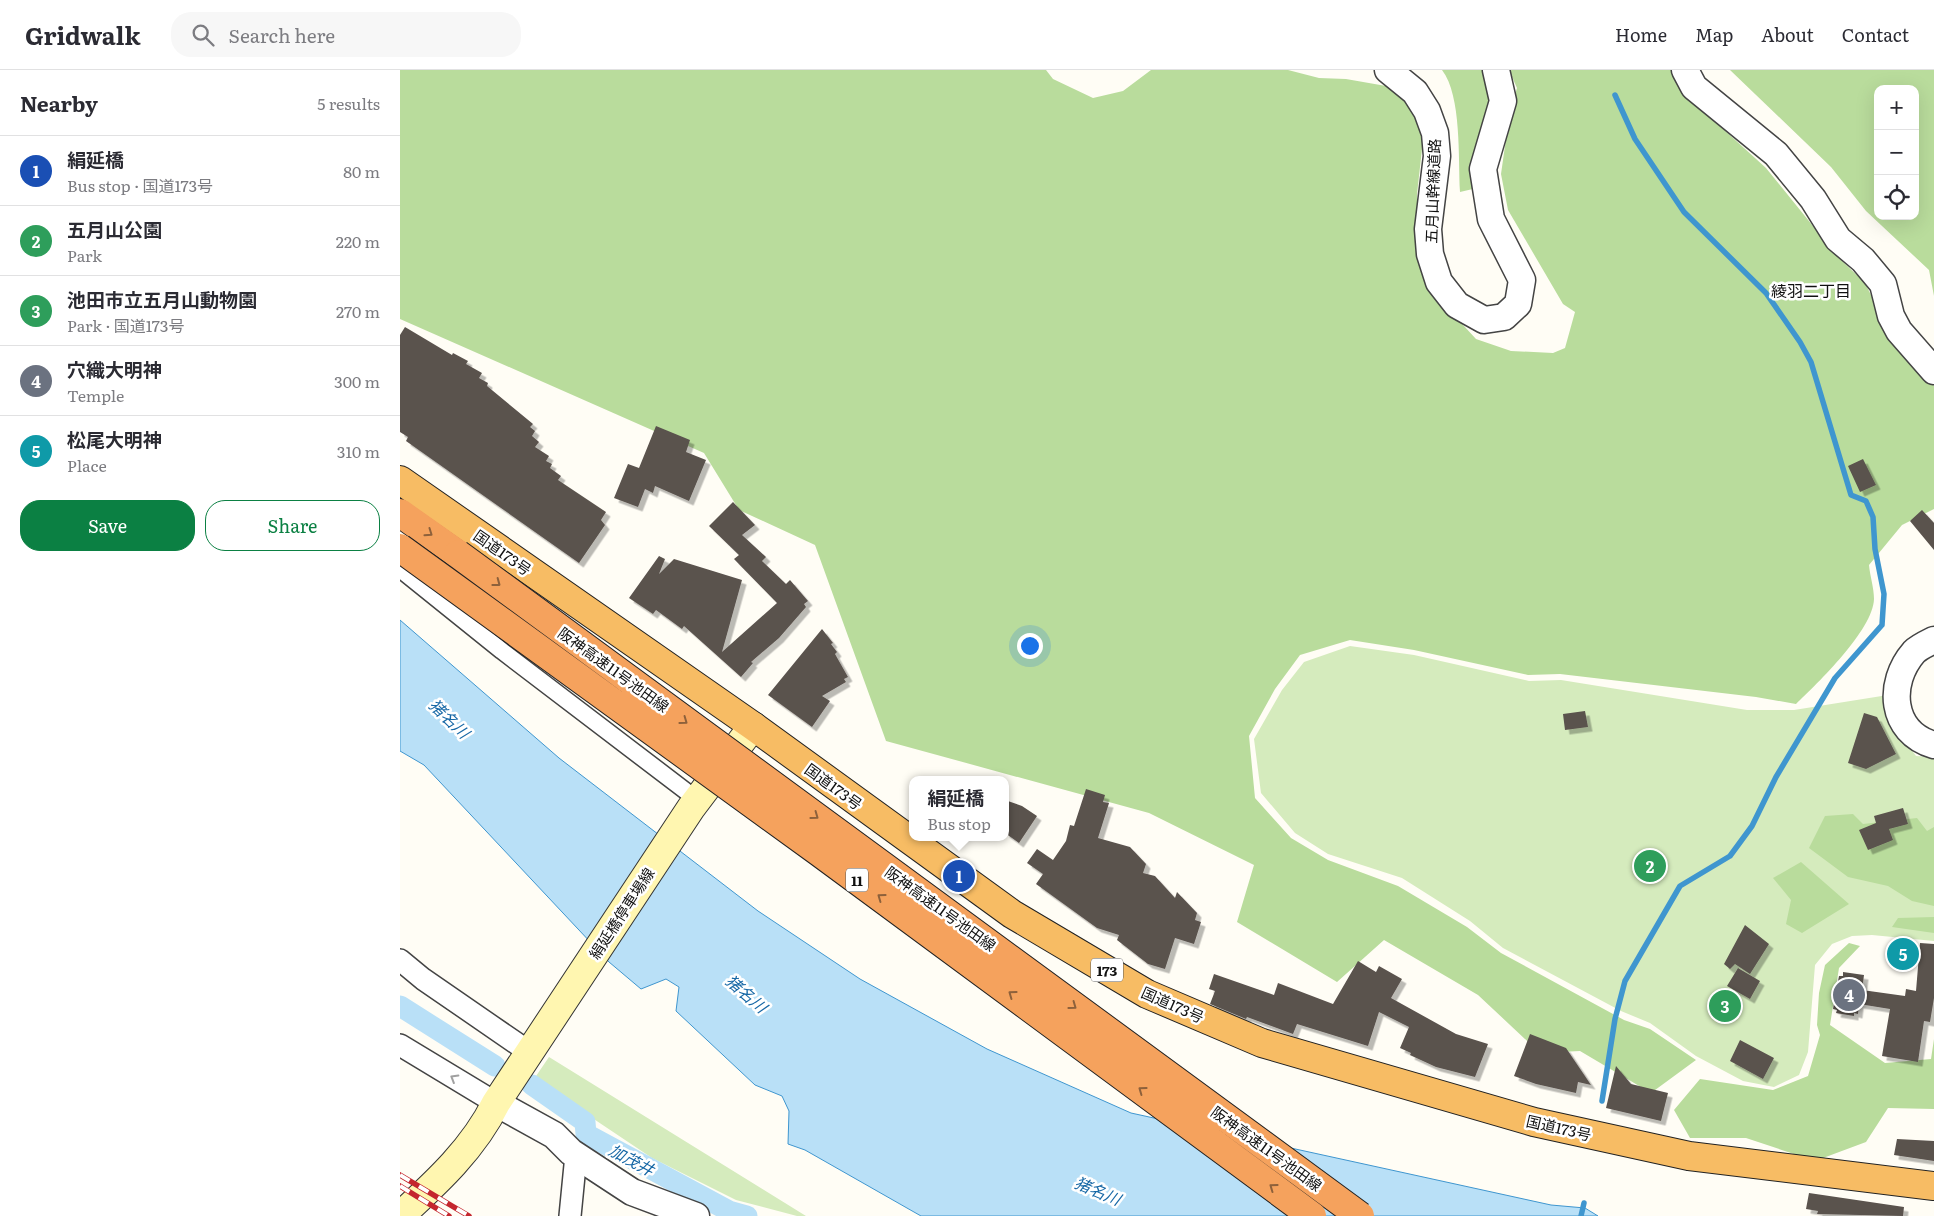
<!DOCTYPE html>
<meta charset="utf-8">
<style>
:root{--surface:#fff;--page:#f7f7f7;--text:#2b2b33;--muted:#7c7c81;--line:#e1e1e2;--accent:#0b8043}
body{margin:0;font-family:Literata,"Noto Sans JP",serif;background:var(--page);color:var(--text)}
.controls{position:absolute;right:15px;top:15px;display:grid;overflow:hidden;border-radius:10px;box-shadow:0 5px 20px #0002}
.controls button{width:45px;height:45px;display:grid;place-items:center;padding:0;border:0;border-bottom:1px solid var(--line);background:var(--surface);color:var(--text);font:25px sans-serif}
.you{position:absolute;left:629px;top:575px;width:18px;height:18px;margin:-12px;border:4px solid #fff;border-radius:50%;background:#1a73e8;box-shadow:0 0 0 8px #1a73e833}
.badge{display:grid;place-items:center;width:32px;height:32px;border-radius:50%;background:var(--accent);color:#fff;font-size:16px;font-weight:700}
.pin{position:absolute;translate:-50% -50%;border:2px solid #fff;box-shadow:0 1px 5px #0006}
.popup{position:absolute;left:509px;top:706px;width:100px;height:65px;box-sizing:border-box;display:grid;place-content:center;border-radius:10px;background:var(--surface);filter:drop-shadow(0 1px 4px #0005);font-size:16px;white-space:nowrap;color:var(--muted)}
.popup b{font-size:19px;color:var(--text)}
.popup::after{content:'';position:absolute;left:50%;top:100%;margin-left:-10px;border:10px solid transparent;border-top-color:var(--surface)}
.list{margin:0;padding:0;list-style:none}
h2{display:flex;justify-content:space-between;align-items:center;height:65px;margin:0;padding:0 20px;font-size:21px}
h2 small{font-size:16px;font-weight:400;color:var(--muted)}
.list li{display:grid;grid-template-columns:32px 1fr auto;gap:15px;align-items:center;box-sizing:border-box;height:70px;padding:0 20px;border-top:1px solid var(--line)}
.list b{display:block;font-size:19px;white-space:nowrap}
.list p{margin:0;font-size:16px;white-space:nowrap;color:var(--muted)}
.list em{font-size:16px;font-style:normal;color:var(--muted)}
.actions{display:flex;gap:10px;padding:15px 20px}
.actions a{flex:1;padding:11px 0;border:1px solid var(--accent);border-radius:20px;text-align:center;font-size:18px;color:var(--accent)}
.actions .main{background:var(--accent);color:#fff}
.icon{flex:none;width:28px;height:28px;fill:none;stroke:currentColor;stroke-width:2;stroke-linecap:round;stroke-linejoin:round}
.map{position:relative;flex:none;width:1534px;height:1146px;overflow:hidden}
header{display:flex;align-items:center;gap:30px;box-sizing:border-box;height:70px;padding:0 25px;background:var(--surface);border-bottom:1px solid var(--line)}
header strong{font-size:24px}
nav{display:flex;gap:28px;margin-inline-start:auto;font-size:18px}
.search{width:350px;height:45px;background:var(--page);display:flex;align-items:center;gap:12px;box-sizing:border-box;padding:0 18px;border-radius:20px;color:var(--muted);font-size:19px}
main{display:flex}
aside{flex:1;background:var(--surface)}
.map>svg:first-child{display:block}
.green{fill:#d5ebbd}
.forest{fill:#b9dc9c;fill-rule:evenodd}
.water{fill:#b9e0f7;stroke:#3f96cf}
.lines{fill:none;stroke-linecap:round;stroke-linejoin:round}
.stream{stroke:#3f96cf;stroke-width:5.5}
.canal{stroke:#b9e0f7;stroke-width:21}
.building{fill:#5a524d;filter:url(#shadow)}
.pedestrian-casing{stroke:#444;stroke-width:19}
.minor-casing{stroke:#444;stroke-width:24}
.tertiary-casing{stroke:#444;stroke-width:29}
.secondary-casing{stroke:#333;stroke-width:30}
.trunk-casing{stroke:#222;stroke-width:30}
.motorway-casing{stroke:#222;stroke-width:30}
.pedestrian{stroke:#fff;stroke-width:16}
.minor{stroke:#fff;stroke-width:21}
.tertiary{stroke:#fff;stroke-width:26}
.secondary{stroke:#fff6b0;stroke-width:28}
.trunk{stroke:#f7bc64;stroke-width:28}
.motorway{stroke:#f5a25d;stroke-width:28}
.rail-casing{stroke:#c4262e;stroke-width:5.5}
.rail{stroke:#fff;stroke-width:4;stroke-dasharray:11;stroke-linecap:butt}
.motorway-bridge-casing{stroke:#222;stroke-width:30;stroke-linecap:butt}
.motorway-bridge{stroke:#f5a25d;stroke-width:28}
.oneway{stroke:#8e613b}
.oneway2{stroke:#a0a0a0}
.labels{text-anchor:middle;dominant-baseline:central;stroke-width:5;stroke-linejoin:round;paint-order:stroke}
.shield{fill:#fff;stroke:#585858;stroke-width:1}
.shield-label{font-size:14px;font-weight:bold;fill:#111}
.street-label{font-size:15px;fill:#111;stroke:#fff}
.neighbourhood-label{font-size:16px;fill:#111;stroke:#fff}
.water-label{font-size:16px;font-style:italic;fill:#1768a6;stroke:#fff}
</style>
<header>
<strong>Gridwalk</strong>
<div class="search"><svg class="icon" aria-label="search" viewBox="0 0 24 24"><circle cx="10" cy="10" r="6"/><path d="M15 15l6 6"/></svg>Search here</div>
<nav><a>Home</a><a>Map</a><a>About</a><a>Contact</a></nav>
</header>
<main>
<aside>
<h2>Nearby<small>5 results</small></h2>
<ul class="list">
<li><span class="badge" style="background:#1a4fb4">1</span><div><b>絹延橋</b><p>Bus stop · 国道173号</p></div><em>80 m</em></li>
<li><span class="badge" style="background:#2e9e5b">2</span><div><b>五月山公園</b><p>Park</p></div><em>220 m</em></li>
<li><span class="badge" style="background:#2e9e5b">3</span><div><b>池田市立五月山動物園</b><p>Park · 国道173号</p></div><em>270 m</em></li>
<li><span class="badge" style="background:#6b7280">4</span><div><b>穴織大明神</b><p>Temple</p></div><em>300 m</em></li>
<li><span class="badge" style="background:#0f9aa8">5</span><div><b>松尾大明神</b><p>Place</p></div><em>310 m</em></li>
</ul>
<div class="actions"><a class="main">Save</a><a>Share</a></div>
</aside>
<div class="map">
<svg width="1534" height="1146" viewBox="0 0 1534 1146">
<defs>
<filter id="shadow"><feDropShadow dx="4.5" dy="4.5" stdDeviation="0" flood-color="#0004"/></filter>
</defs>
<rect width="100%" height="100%" fill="#fffdf5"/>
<path class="green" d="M 950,576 L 1014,585 L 1129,611 L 1161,610 L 1347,640 L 1394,640 L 1488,625 L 1498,661 L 1516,686 L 1534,687 L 1534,871 L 1472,865 L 1452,866 L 1432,874 L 1415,895 L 1408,982 L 1399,1005 L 1374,1017 L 1343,1011 L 1296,986 L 1250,953 L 1221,941 L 1103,878 L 1070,851 L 1002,808 L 928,784 L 895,763 L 861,723 L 854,669 L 882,620 L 904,592 Z
M 149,987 L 406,1146 L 397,1146 L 336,1130 L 252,1088 L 134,1009 Z"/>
<path class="forest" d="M 0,0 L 646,0 L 653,9 L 693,28 L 723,21 L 751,0 L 888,0 L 919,8 L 946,9 L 986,16 L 1014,32 L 1024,61 L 1017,124 L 1017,166 L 1052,243 L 1076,269 L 1111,281 L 1153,283 L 1165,278 L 1175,242 L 1163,234 L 1108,140 L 1101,104 L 1110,41 L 1117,18 L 1109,0 L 1276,0 L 1289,28 L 1366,98 L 1438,187 L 1465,213 L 1492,267 L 1534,316 L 1534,439 L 1502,455 L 1469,495 C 1470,506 1474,518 1474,529 C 1473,560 1418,613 1396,634 L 1356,627 L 1160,604 L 1128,605 L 1014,580 L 950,570 L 900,585 L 875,619 L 849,666 L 855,728 L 891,768 L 928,790 L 998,816 L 1067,857 L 1101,883 L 1224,950 L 1250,959 L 1296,990 L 1251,1023 L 1180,981 L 1140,983 L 1078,925 L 984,870 L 937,912 L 837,852 L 854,795 L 749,743 L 486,671 L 415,475 L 339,440 L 304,383 L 0,249 Z
M 1042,0 L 1082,0 L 1089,31 L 1077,72 L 1072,105 L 1077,118 L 1060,122 C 1058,89 1062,26 1042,0 Z
M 1330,0 L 1534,0 L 1534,226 L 1529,200 L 1466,141 L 1431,97 ZM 1478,19 L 1515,19 L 1515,146 L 1478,146 Z
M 1453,744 L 1463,754 L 1517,748 L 1527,761 L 1534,757 L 1534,836 L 1512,831 L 1488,816 L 1448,807 L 1409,778 L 1425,746 Z
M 1401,792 L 1449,834 L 1402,863 L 1386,854 L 1391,830 L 1373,808 Z
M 1534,847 L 1534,863 L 1492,857 L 1498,848 Z
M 1449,873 L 1460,876 L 1439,898 L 1430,955 L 1485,993 L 1531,989 L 1534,969 L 1534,1039 L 1488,1038 L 1466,1072 L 1415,1091 L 1346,1068 L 1290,1068 L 1274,1040 L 1300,1009 L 1373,1020 L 1408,1006 L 1420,965 L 1417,955 L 1419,923 L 1425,895 Z"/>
<path class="water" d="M 0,550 L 159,688 L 358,841 L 460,909 L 587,979 L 731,1043 L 1151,1135 L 1185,1138 L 1198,1146 L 521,1146 L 405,1080 L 388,1074 L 389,1041 L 382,1026 L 355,1015 L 276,941 L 279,917 L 266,909 L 241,919 L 209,892 L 24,695 L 0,681 Z"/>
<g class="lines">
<path class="stream" d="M 1202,1031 L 1215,949 L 1225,911 L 1280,816 L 1330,786 L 1352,756 L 1376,707 L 1435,608 L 1482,555 L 1484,524 L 1475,479 L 1473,447 L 1466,431 L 1451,425 L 1411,292 L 1400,272 L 1366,223 L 1284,142 L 1235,69 L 1215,25
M 1181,1146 L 1184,1133"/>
<path class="canal" d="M 0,936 L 95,996
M 132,1015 L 185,1052 L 186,1064 L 329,1141 L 347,1146"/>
</g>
<path class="building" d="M 5,257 L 52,285 L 53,283 L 68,291 L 66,294 L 82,303 L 79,308 L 88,313 L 87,316 L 133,354 L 130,357 L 135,361 L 132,366 L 139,372 L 135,377 L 149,386 L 146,391 L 152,394 L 150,398 L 161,406 L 158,410 L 206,442 L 201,450 L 205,455 L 179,493 L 6,371 L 8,367 L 0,362 L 0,265 Z
M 256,356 L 290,370 L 286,382 L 306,390 L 289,431 L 255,416 L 253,423 L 245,419 L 238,437 L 214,428 L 228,394 L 239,398 Z
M 1463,389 L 1476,415 L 1460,422 L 1448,396 Z
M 333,432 L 355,455 L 342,465 L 366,487 L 362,491 L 386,514 L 390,510 L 408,531 L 404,534 L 406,537 L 379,568 L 351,592 L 353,593 L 341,607 L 284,556 L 282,559 L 256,540 L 253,544 L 229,528 L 259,486 L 265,489 L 259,504 L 274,489 L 342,510 L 322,582 L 377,533 L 334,489 L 339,485 L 309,456 Z
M 1522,440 L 1534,453 L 1534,480 L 1510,451 Z
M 422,559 L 433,573 L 431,574 L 437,582 L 435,584 L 448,607 L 444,609 L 446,612 L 422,626 L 430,631 L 412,657 L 368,625 Z
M 1185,641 L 1188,657 L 1165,660 L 1163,644 Z
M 1464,643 L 1477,647 L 1496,684 L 1466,699 L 1448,693 Z
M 686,719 L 705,725 L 703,732 L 709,733 L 698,768 L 730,777 L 746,794 L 743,803 L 755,806 L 775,828 L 777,822 L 797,843 L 795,850 L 801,852 L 794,874 L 775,868 L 765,899 L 748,894 L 717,870 L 719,865 L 697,858 L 636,814 L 643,804 L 627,793 L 637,779 L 653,790 L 666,771 L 670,755 L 674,756 Z
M 605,730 L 622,736 L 637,746 L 619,773 L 605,763 Z
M 1503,738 L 1508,754 L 1489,759 L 1493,770 L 1468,780 L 1459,760 L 1476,753 L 1474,746 Z
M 1345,855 L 1369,874 L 1350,904 L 1335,894 L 1330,899 L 1324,894 Z
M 1520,873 L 1534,874 L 1534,928 L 1530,952 L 1524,951 L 1518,992 L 1482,986 L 1490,939 L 1459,934 L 1458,944 L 1454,943 L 1454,946 L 1436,943 L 1437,940 L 1433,939 L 1439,906 L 1443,906 L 1443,902 L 1464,905 L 1462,920 L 1505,926 L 1506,919 L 1516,921 Z
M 958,891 L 976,902 L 979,896 L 1002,909 L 991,928 L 1056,964 L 1088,974 L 1075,1007 L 1036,997 L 1010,985 L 1011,983 L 1000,978 L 1009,957 L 979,942 L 968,976 L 897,954 L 893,964 L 847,947 L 846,949 L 810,934 L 815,921 L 809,919 L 814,904 L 874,925 L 878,913 L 933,934 Z
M 1338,898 L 1360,911 L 1350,929 L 1327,916 Z
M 1130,964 L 1166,978 L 1191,1015 L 1178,1012 L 1176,1023 L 1136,1014 L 1114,1006 Z
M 1340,970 L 1374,988 L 1363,1009 L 1330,991 Z
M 1216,996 L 1231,1014 L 1268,1023 L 1261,1051 L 1206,1038 Z
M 1497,1069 L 1534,1071 L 1534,1091 L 1494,1085 Z
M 1409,1123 L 1504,1137 L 1503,1146 L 1417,1144 L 1418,1141 L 1406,1139 Z"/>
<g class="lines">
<g class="pedestrian-casing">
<path id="pedestrian" d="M 0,499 L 102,581 L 287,722"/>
</g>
<g class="minor-casing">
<path id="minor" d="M 0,890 L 23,909 L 129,982
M 0,975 L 96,1033
M 170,1146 L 176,1085"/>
</g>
<g class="tertiary-casing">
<path id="tertiary" d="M 988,0 L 1015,22 L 1027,41 L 1035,63 L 1037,86 L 1028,159 L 1030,184 L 1039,212 L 1057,235 L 1084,250 L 1104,247 L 1118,234 L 1122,210 L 1091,149 L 1083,99 L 1103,31 L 1096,0
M 1285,0 L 1294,17 L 1376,84 L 1413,129 L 1438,169 L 1463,190 L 1483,214 L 1491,246 L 1499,261 L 1534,301
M 1534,570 C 1528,573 1519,577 1514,582 C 1487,613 1490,662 1534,675
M 96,1033 L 154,1065 L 171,1082 L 232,1122 L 296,1146"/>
</g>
<g class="secondary-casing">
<path id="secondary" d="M 0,1146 C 37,1112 74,1078 96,1033 L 291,738 L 353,656"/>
</g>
<g class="trunk-casing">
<path id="trunk" d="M 0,410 L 353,656 L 612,844 L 747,924 L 862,973 L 1134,1052 L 1289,1086 L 1534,1116"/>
</g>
<g class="motorway-casing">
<path id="motorway" d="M 0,443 L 58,484"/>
</g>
<use href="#pedestrian" class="pedestrian"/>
<use href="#minor" class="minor"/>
<use href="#tertiary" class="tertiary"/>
<use href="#secondary" class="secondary"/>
<use href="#trunk" class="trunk"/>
<use href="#motorway" class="motorway"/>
<g class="rail-casing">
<path id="rail" d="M 0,1105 L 69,1146
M 0,1116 L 49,1146"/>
</g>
<use href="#rail" class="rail"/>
<g class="motorway-bridge-casing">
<path id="motorway-bridge" d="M 0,478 L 419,782 L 912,1146
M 58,484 L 960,1146"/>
</g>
<use href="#motorway-bridge" class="motorway-bridge"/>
</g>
<defs><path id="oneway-chevron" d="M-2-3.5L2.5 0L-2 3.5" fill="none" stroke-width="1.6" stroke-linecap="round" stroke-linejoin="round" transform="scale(1.25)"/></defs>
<g class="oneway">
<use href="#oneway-chevron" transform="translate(29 463) rotate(35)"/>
<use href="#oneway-chevron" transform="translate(97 513) rotate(37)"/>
<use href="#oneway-chevron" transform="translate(284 651) rotate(36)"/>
<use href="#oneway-chevron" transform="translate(415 746) rotate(36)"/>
<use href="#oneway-chevron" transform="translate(481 827) rotate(-144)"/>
<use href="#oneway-chevron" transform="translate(612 924) rotate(-144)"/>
<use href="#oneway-chevron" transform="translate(673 936) rotate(36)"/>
<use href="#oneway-chevron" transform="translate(742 1020) rotate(-144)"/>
<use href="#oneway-chevron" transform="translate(873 1117) rotate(-144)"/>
</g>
<use class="oneway2" href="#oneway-chevron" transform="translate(54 1008) rotate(-149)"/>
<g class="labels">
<g class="shield">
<rect x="446" y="798.5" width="22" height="23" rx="4"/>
<rect x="691" y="888.5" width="32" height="23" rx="4"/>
</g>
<g class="shield-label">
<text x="457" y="810">11</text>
<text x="707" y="900">173</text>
</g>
<g class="street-label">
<text transform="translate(1032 121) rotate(-88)">五月山幹線道路</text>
<text transform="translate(103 482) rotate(35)">国道173号</text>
<text transform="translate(214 599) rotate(36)">阪神高速11号池田線</text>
<text transform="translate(434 716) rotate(36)">国道173号</text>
<text transform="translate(541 838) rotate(36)">阪神高速11号池田線</text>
<text transform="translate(221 843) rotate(-57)">絹延橋停車場線</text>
<text transform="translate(773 934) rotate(24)">国道173号</text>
<text transform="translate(1159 1057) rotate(13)">国道173号</text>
<text transform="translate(867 1078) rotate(36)">阪神高速11号池田線</text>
</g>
<g class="neighbourhood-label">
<text x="1411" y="220">綾羽二丁目</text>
</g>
<g class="water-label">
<text transform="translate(50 648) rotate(44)">猪名川</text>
<text transform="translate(347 923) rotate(41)">猪名川</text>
<text transform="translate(232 1089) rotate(28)">加茂井</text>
<text transform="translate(698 1120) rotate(23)">猪名川</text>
</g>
</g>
</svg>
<div class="controls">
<button>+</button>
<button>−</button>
<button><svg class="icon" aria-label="locate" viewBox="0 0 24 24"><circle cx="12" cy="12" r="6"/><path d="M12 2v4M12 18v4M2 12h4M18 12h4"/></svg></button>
</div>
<div class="you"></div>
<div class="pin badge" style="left:559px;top:806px;background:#1a4fb4">1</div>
<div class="popup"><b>絹延橋</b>Bus stop</div>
<div class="pin badge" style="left:1250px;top:796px;background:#2e9e5b">2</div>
<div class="pin badge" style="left:1325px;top:936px;background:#2e9e5b">3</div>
<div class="pin badge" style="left:1449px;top:925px;background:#6b7280">4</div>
<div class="pin badge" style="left:1503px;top:884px;background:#0f9aa8">5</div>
</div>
</main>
